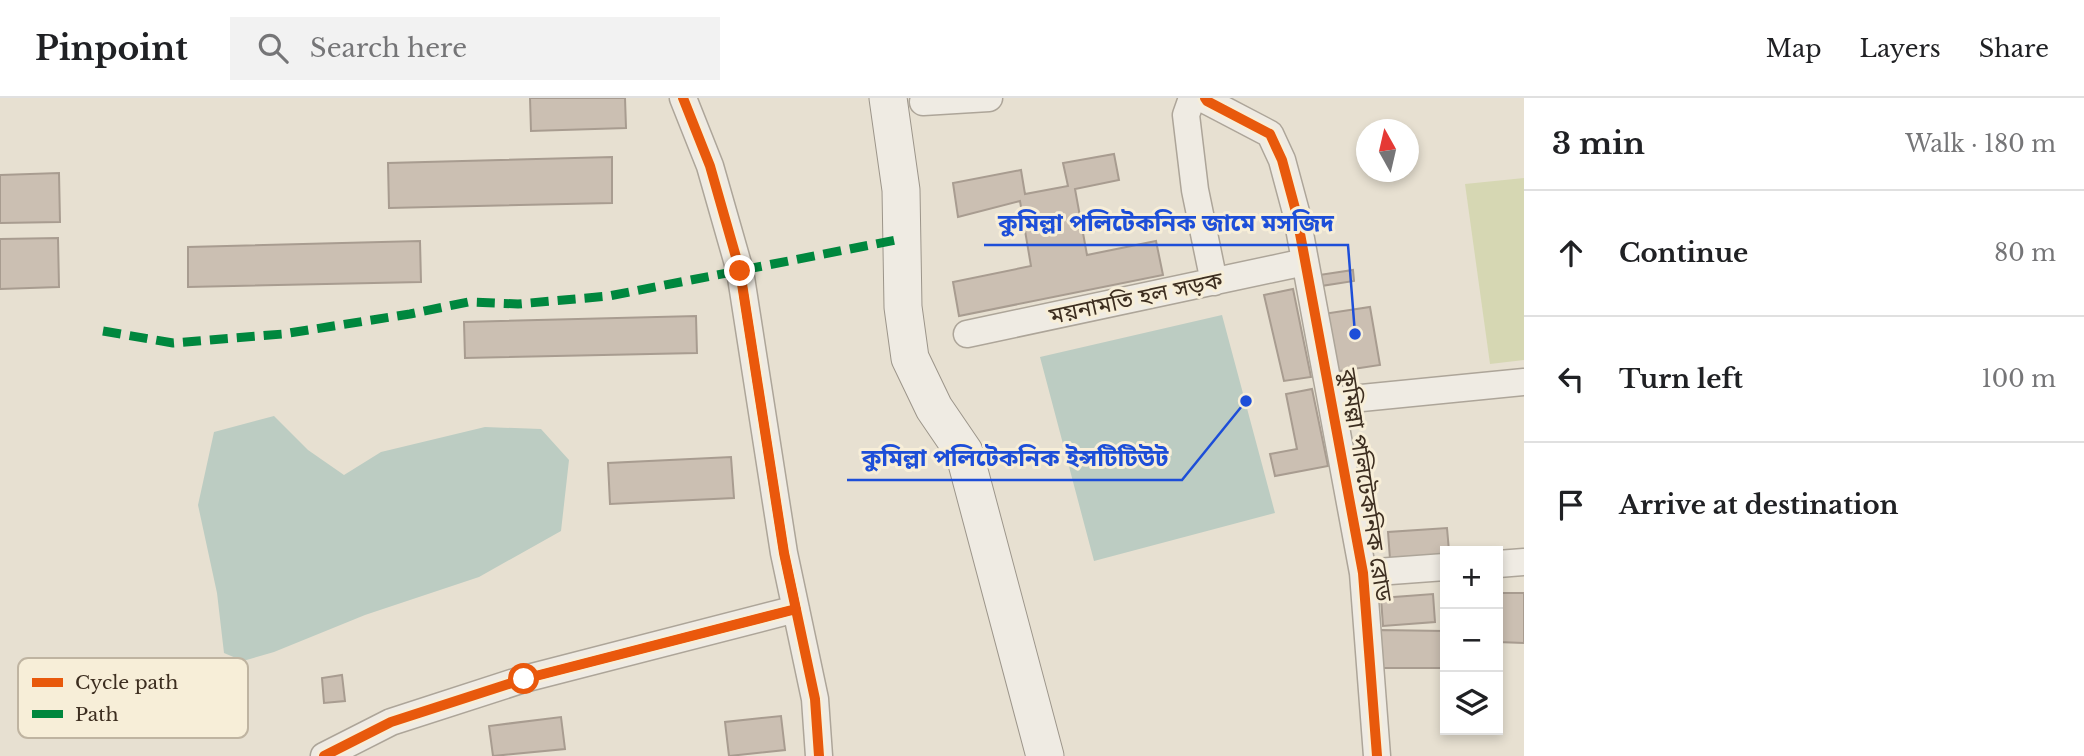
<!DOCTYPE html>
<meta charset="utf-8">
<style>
:root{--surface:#fff;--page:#f2f2f2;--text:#202124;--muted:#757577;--line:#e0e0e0}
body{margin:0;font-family:"Libre Baskerville","Noto Sans Bengali",serif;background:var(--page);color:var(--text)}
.controls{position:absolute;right:21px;bottom:21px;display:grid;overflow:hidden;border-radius:0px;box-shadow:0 4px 10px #0003}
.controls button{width:63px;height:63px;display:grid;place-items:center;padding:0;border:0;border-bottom:2px solid var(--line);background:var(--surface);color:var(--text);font:35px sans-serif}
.compass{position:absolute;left:1356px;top:21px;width:63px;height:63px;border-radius:50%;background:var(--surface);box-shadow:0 4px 10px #0003;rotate:352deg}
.stop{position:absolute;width:21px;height:21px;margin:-16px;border:5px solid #ea580c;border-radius:50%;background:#fff}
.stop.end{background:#ea580c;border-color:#fff;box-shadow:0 2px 7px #0008}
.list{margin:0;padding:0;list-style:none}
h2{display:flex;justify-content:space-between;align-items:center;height:91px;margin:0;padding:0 28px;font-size:30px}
h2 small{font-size:23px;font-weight:400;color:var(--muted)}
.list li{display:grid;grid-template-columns:46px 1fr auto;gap:21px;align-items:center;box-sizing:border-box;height:126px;padding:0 28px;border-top:2px solid var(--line)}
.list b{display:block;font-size:26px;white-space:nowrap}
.list em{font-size:23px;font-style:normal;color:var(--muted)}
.icon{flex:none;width:38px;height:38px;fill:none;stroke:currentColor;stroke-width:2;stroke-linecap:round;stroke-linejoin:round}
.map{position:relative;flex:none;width:1524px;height:658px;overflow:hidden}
header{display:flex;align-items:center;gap:42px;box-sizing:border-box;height:98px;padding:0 35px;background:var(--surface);border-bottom:2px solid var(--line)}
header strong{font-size:33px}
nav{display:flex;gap:38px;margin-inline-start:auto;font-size:24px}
.search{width:490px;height:63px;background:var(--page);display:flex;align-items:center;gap:18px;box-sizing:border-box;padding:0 24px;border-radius:0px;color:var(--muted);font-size:26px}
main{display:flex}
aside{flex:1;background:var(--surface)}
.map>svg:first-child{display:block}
.green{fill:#d6d7b3}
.water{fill:#bcccc2}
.building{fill:#cbbfb2;stroke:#a89c90;stroke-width:2}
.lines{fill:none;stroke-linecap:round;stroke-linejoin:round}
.minor-casing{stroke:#ada599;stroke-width:29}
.secondary-casing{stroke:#9c958a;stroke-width:39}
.minor{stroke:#efebe3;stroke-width:26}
.secondary{stroke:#efebe3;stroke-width:37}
.quiet{stroke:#00873e;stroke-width:9;stroke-dasharray:18 9;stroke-linecap:butt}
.cycleway-casing{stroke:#f7eed8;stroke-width:15}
.cycleway{stroke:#e8590c;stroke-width:10}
.route{stroke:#ea580c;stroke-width:9}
.labels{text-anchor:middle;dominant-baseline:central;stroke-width:6;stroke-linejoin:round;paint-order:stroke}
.street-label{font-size:23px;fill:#3d2e20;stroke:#f7eed8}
.key{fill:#f7eed8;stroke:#bfb4a1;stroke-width:2}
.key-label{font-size:19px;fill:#3d2e20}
.leader{fill:none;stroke:#1d4ed8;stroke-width:2.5}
.callout-dot{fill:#1d4ed8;stroke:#f7eed8;stroke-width:2.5}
.callout-label{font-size:24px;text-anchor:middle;font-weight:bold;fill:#1d4ed8;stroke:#f7eed8;stroke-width:6;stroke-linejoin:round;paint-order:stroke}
</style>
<header>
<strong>Pinpoint</strong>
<div class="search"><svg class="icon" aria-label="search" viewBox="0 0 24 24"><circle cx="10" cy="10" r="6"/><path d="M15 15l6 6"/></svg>Search here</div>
<nav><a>Map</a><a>Layers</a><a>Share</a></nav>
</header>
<main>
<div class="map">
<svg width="1524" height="658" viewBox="0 0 1524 658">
<rect width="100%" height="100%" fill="#e7e0d1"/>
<path class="green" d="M 1524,80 L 1524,262 L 1490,266 L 1465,86 Z"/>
<path class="water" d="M 1222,217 L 1275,415 L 1094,463 L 1040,259 Z
M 274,318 L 308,352 L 344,377 L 381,354 L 485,329 L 541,331 L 569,362 L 561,433 L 479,479 L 365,517 L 274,554 L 243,563 L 224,555 L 217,495 L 198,407 L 214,334 Z"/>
<path class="building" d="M 530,0 L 625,0 L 626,30 L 531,33 Z
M 1114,56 L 1119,82 L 1075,91 L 1087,157 L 1156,143 L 1163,177 L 959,218 L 953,184 L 1031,168 L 1020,103 L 958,119 L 953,85 L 1021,72 L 1025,96 L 1068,88 L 1063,65 Z
M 612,59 L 612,105 L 389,110 L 388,65 Z
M 59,75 L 60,124 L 0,125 L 0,77 Z
M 58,140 L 59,189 L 0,191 L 0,141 Z
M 420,143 L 421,184 L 188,189 L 188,149 Z
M 1353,172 L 1354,183 L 1321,188 L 1319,177 Z
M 1293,191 L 1311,279 L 1284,283 L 1264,197 Z
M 1370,209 L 1380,267 L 1333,274 L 1323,216 Z
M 696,218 L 697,255 L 465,260 L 464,224 Z
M 1312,291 L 1328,368 L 1275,378 L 1270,356 L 1297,351 L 1286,296 Z
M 731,359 L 734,400 L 610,406 L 608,365 Z
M 1447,430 L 1449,453 L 1445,453 L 1445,457 L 1390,461 L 1388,434 Z
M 1498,495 L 1524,495 L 1524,545 L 1498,544 Z
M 1433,496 L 1435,524 L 1383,528 L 1381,500 Z
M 1379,532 L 1445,533 L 1444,570 L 1379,570 Z
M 342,577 L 345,603 L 324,605 L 322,580 Z
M 781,618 L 785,652 L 729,658 L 725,624 Z
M 561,619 L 565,651 L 493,658 L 489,628 Z"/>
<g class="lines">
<g class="minor-casing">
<path id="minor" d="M 683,0 L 710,68 L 740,173 L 784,455 L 815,601 L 819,658
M 1192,0 L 1186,17 L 1195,92 L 1214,184
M 1205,0 L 1207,3 L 1270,36 L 1282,62 L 1296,114 L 1363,475 L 1377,658
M 923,4 L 989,0
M 967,236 L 1305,164
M 1331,303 L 1524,284
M 1498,466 L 1524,464
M 1363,475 L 1445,469
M 324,658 L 391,624 L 524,581 L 796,511"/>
</g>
<g class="secondary-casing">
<path id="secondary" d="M 888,0 L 901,92 L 903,209 L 910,260 L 934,310 L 964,354 L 1045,658"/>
</g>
<use href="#minor" class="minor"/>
<use href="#secondary" class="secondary"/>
<path class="quiet" d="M 103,233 L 173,245 L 283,236 L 410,216 L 468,204 L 518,206 L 609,198 L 901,141"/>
<g class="cycleway-casing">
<path id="cycleway" d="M 683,0 L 710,68 L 740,173 L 784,455 L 815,601 L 819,658
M 1205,0 L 1207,3 L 1270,36 L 1282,62 L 1296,114 L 1363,475 L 1377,658
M 324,658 L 391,624 L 524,581 L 796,511"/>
</g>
<use href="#cycleway" class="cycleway"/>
</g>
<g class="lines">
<path class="route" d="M 524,581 L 796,511 L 784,455 L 740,173"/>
</g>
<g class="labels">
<g class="street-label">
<text transform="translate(1136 200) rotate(-12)">ময়নামতি হল সড়ক</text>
<text transform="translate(1366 387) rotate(81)">কুমিল্লা পলিটেকনিক রোড</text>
</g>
</g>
<rect x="18" y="560" width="230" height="80" rx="10" class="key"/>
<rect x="32" y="580" width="31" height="9" fill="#e8590c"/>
<rect x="32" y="612" width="31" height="8" fill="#00873e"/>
<g class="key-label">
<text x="75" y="591">Cycle path</text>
<text x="75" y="623">Path</text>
</g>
<path class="leader" d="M1355 236L1348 147H984M1246 303L1182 382H847"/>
<g class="callout-dot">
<circle cx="1355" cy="236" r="7"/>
<circle cx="1246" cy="303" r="7"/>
</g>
<g class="callout-label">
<text x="1166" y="133">কুমিল্লা পলিটেকনিক জামে মসজিদ</text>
<text x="1015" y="368">কুমিল্লা পলিটেকনিক ইন্সটিটিউট</text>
</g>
</svg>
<div class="controls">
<button>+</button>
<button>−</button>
<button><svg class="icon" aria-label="layers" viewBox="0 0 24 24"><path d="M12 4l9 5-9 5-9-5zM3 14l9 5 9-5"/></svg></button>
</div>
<svg class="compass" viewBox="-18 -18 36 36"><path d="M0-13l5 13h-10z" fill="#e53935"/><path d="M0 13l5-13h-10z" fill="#757577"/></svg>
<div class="stop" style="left:524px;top:581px"></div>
<div class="stop end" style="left:740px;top:173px"></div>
</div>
<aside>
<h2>3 min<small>Walk · 180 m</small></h2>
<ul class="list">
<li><svg class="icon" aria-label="ahead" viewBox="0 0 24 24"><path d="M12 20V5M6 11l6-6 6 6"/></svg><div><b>Continue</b></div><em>80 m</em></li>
<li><svg class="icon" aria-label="left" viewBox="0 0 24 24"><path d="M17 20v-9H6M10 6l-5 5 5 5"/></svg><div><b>Turn left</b></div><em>100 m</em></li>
<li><svg class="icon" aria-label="arrive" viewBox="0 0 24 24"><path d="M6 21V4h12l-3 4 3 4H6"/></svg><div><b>Arrive at destination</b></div></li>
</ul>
</aside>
</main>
